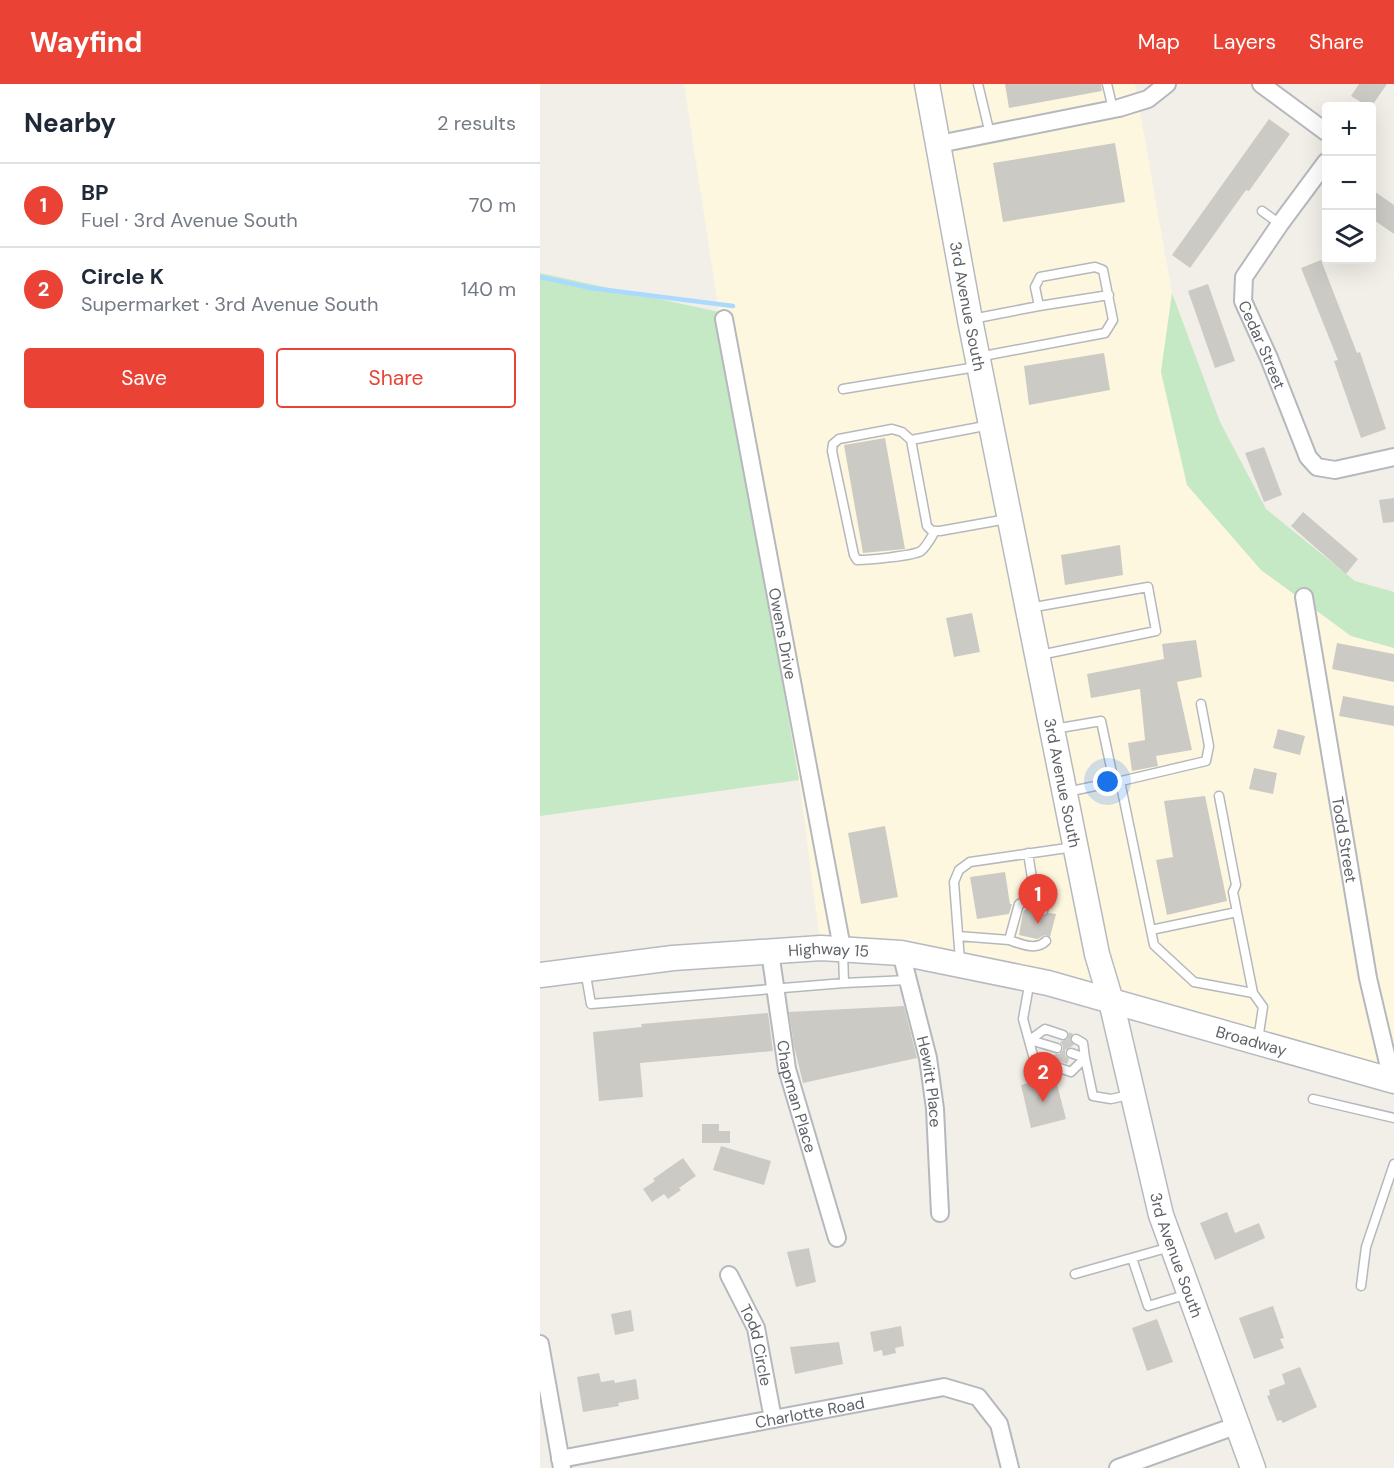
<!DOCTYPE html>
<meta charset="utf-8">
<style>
:root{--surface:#fff;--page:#f6f6f7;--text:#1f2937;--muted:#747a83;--line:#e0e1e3;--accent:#ea4335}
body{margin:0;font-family:"DM Sans",sans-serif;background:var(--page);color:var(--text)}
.controls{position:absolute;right:18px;top:18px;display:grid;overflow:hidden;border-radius:6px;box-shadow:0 6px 24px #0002}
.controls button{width:54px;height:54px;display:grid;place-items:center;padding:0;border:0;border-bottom:2px solid var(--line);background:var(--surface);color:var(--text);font:30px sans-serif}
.you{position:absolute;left:568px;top:698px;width:21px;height:21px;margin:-15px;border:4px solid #fff;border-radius:50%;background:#1a73e8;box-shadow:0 0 0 9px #1a73e833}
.badge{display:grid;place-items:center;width:39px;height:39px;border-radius:50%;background:var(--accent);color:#fff;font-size:20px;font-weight:700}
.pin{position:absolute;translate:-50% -50px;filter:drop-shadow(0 2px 3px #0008)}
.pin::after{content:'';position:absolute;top:32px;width:21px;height:18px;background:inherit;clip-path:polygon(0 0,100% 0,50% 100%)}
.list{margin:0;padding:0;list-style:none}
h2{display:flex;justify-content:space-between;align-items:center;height:78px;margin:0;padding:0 24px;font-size:26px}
h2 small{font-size:20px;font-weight:400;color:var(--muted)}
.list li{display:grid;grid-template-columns:39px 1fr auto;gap:18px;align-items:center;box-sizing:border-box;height:84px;padding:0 24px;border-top:2px solid var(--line)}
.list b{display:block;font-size:22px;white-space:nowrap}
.list p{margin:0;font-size:20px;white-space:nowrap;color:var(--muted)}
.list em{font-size:20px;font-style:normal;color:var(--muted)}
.actions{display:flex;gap:12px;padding:18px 24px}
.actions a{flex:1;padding:14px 0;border:2px solid var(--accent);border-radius:6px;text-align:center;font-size:21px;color:var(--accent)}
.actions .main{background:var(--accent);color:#fff}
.icon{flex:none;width:33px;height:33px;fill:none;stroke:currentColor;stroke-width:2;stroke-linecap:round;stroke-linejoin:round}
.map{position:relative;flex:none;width:854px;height:1384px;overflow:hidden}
header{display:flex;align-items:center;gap:36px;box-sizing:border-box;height:84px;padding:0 30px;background:var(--accent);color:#fff}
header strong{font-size:28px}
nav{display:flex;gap:33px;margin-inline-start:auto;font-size:21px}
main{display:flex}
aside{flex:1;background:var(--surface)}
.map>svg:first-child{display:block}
.commercial{fill:#fef7e0}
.green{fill:#c5e8c5}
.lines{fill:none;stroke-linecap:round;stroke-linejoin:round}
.stream{stroke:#aadaff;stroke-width:4.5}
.building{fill:#cccac5}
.service-casing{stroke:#b5b8bc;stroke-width:11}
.minor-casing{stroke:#b5b8bc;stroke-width:20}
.secondary-casing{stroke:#b6babf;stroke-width:27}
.service{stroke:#fff;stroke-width:8}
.minor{stroke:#fff;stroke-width:16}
.secondary{stroke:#fff;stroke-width:24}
.labels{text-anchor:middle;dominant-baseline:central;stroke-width:6;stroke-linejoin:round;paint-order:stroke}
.street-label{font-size:16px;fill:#5f6368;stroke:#fff}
</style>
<header>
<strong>Wayfind</strong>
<nav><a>Map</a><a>Layers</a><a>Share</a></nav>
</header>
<main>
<aside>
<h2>Nearby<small>2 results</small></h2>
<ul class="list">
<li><span class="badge">1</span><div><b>BP</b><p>Fuel · 3rd Avenue South</p></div><em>70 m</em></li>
<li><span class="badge">2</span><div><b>Circle K</b><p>Supermarket · 3rd Avenue South</p></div><em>140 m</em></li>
</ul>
<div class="actions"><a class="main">Save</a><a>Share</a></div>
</aside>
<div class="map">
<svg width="854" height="1384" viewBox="0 0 854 1384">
<rect width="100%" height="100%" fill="#f1efe8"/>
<path class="commercial" d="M 144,0 L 595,0 L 632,209 L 621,288 L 647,401 L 722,486 L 811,552 L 854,564 L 854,997 L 571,917 L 281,864 L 259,696 L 179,228 Z"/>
<path class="green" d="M 0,189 L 179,228 L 259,696 L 0,732 Z
M 632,209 L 680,338 L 726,425 L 815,497 L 854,508 L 854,564 L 811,552 L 721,486 L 647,401 L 621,288 Z"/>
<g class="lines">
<path class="stream" d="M 0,193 L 51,204 L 193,222"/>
</g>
<path class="building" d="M 465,0 L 561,0 L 562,7 L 469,24 Z
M 819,0 L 847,0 L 831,23 L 827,22 L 811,12 Z
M 729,35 L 750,50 L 709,107 L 706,106 L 650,184 L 632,171 Z
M 575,59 L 585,118 L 463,138 L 453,79 Z
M 831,105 L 854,121 L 854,150 L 831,134 Z
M 781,176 L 817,269 L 820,268 L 846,345 L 821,354 L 794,277 L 798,276 L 761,184 Z
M 668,200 L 695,277 L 675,284 L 648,207 Z
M 564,269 L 570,306 L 489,321 L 484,282 Z
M 345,354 L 365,465 L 323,469 L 304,361 Z
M 724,363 L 742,411 L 724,418 L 705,369 Z
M 854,414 L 854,438 L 843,439 L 839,416 Z
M 763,428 L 818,475 L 806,490 L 751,442 Z
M 580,461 L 583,491 L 525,501 L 521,471 Z
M 432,529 L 440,568 L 414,573 L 406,534 Z
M 656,556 L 662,593 L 637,598 L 652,666 L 616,672 L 618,682 L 592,687 L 588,659 L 605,656 L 600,605 L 551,614 L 547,590 L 624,575 L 622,560 Z
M 797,559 L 854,570 L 854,598 L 792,585 Z
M 803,612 L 854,622 L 854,642 L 799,632 Z
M 738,645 L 765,652 L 760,671 L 733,664 Z
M 714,684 L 737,689 L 733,710 L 709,705 Z
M 665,712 L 687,817 L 627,831 L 616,776 L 633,773 L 624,717 Z
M 345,742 L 358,813 L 321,820 L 308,749 Z
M 465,788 L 470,820 L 472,820 L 469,830 L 437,835 L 430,793 Z
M 487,824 L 495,825 L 502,833 L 509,829 L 516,830 L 510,853 L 505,851 L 497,855 L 479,851 L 483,828 Z
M 364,922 L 377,974 L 263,999 L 254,962 L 249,928 Z
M 228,929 L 233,967 L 100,979 L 103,1013 L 59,1017 L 53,948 L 102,943 L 101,940 Z
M 529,948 L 533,950 L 530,956 L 534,961 L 525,966 L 525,971 L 529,975 L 527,980 L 513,975 L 515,970 L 519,970 L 523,966 L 523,962 L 520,958 L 528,955 Z
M 508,987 L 514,989 L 526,1035 L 491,1044 L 481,1001 L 505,995 Z
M 162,1040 L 179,1040 L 179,1047 L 190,1047 L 190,1059 L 162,1059 Z
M 181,1062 L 231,1077 L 224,1101 L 173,1086 Z
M 143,1074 L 156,1092 L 139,1104 L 141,1106 L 128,1115 L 124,1110 L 112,1118 L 103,1105 L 115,1097 L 113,1095 Z
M 687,1128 L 695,1149 L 719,1139 L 725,1154 L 675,1176 L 660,1139 Z
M 269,1164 L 276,1198 L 256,1203 L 247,1168 Z
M 733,1222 L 744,1254 L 740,1255 L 744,1264 L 714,1275 L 699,1234 Z
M 91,1226 L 94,1247 L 75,1251 L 71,1230 Z
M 617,1235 L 633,1278 L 607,1287 L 592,1244 Z
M 361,1242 L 364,1262 L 355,1264 L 356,1269 L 343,1272 L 342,1266 L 334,1268 L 330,1248 Z
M 299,1258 L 303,1280 L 255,1290 L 250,1263 Z
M 760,1283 L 777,1323 L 743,1339 L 741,1336 L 737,1337 L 727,1312 L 730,1311 L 729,1306 L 745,1300 L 742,1290 Z
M 59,1289 L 61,1298 L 74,1296 L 75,1299 L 96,1295 L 99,1315 L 78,1319 L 79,1322 L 43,1328 L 37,1293 Z"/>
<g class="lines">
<g class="service-casing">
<path id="service" d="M 438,0 L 450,50
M 567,0 L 573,25
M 722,127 L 740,140
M 499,222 L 569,211
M 432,235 L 499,222 L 495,203 L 500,193 L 555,183 L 563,186 L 573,236 L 565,249 L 438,273
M 303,305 L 436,283
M 450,341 L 371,356 L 387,442 L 392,447 L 400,447 L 467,435
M 371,356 L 362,348 L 352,345 L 299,355 L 293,360 L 292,367 L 314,471 L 317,476 C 328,476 373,472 381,467 C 387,462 391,454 395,447
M 489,524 L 608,503 L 616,547 L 500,571
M 514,645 L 561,637 L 574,698 L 527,708
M 580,697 L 614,861 L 654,898 L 713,909 L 693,808 L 696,801 L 679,712
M 577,698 L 666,677 L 669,662 L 661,620
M 488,769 L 495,813 L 503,827
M 611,846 L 697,828
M 418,852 L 469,856 L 479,820 L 495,813
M 469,856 C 481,860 496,867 506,857
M 420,877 L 414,798 L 419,786 L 430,778 L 534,763
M 45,886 L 51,920 L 304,899 L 303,868
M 490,896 L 483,935 L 494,975 L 531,988 L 545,974 L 543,959 L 536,955
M 304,899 L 368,896
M 713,909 L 723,923 L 718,956
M 517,964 L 490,956 L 505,945 L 523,951
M 531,969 L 545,974 L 553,1012 L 571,1015 L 589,1011
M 773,1015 L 854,1034
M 592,1174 L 608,1222 L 648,1210
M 535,1190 L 630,1163
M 821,1202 L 826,1163 L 854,1080"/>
</g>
<g class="minor-casing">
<g id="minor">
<path d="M 721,0 L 786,48"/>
<path d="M 399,60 L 579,24 L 608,15 L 627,0"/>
<path id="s1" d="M 786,78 L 740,140 L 704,193 L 703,217 L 729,274 L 768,373 L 777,383 L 795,386 L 854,373"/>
<path id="s2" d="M 184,235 L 302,864"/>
<path id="s3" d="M 764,513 L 828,894 L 852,996"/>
<path id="s4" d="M 230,868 L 247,985 L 297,1154"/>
<path id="s5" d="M 361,869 L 388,974 L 395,1025 L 400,1129"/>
<path id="s6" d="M 189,1191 L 216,1244 L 233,1335"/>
<path d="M 0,1260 L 22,1384"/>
<path id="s7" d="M 20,1375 L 404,1303 L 438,1313 L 459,1340 L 470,1384"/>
<path d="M 578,1384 L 698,1341"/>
</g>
</g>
<g class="secondary-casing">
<g id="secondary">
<path id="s8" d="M 387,0 L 430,236 L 557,870 L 571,917 L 621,1131 L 713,1384"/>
<path id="s9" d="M 0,891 L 133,874 L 281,864 L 361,869 L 508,899 L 854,997"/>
</g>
</g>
<use href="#service" class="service"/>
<use href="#minor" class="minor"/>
<use href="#secondary" class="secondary"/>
</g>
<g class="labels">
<g class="street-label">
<text stroke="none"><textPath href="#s8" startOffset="226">3rd Avenue South</textPath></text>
<text stroke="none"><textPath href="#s1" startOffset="213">Cedar Street</textPath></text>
<text stroke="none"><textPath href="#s2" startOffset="320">Owens Drive</textPath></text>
<text stroke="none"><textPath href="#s8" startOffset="712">3rd Avenue South</textPath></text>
<text stroke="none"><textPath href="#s3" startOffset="246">Todd Street</textPath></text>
<text stroke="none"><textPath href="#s9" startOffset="290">Highway 15</textPath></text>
<text stroke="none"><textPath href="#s9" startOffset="724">Broadway</textPath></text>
<text stroke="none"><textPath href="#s5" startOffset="132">Hewitt Place</textPath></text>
<text stroke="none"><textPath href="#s4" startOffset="147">Chapman Place</textPath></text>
<text stroke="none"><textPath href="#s8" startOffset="1198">3rd Avenue South</textPath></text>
<text stroke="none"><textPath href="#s6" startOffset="76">Todd Circle</textPath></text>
<text stroke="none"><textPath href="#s7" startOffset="254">Charlotte Road</textPath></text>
</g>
</g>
</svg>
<div class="controls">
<button>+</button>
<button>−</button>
<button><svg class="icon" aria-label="layers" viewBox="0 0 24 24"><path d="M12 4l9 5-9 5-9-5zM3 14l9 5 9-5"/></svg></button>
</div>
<div class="you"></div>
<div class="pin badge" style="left:498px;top:840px">1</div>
<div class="pin badge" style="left:503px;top:1018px">2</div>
</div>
</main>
